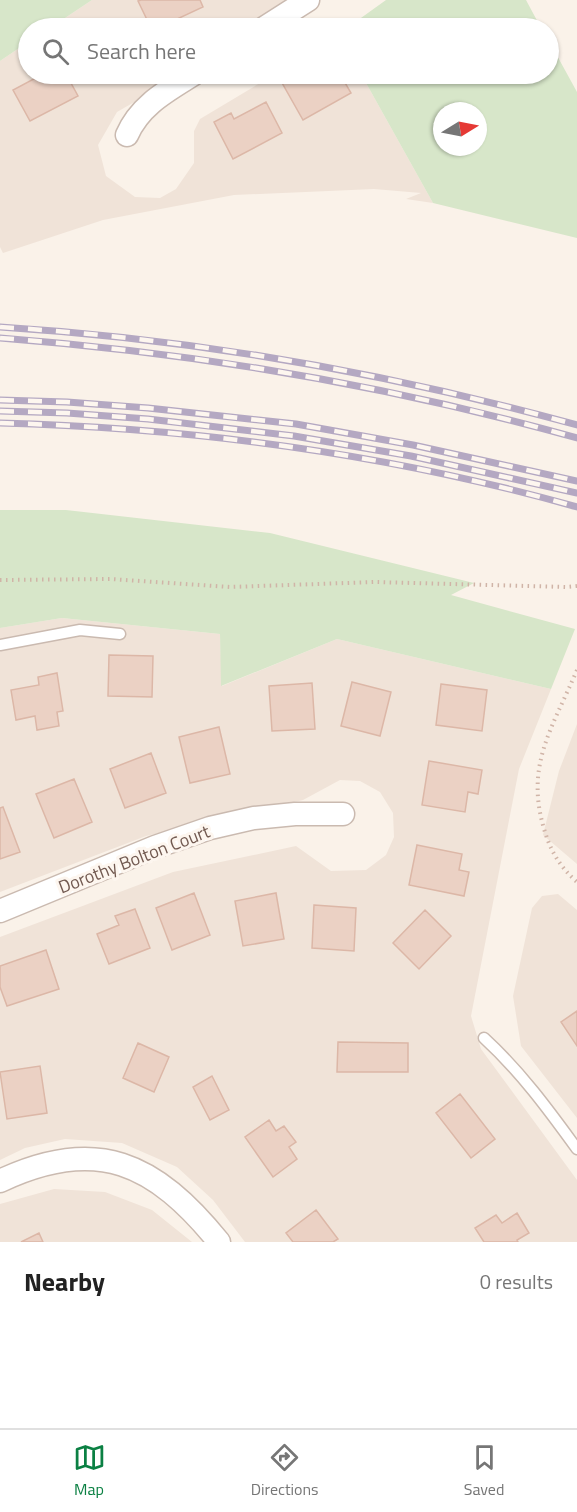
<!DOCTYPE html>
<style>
:root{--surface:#fff;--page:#f2f2f2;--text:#222;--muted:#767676;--line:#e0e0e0;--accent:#0b8043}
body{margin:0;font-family:"Titillium Web",sans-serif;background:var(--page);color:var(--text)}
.compass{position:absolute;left:433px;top:102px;width:54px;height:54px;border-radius:50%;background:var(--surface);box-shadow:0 2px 4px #0004;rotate:80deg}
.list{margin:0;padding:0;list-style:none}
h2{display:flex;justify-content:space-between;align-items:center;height:78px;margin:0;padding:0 24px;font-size:26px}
h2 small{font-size:20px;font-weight:400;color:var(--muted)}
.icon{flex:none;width:33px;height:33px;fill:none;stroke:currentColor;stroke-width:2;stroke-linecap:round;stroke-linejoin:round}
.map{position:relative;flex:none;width:577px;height:1242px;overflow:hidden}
.search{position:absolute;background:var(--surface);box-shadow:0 2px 4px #0004;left:18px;right:18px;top:18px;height:66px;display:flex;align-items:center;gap:15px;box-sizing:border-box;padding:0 21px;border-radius:33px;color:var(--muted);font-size:22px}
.sheet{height:186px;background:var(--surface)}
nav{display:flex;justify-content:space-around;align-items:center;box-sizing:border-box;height:84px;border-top:2px solid var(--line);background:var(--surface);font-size:16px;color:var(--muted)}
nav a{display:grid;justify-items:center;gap:3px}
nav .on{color:var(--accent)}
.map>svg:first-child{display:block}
.residential{fill:#f0e3d8}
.green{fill:#d7e6c9;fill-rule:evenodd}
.building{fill:#ebd1c4;stroke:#dcb7a7;stroke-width:1.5}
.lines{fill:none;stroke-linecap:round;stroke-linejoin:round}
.lane-casing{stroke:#cabab0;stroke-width:13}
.street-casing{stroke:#cabab0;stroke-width:25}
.path{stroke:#d0b4a7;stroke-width:4;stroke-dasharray:1.5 4.5;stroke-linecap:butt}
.lane{stroke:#fff;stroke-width:10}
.street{stroke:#fff;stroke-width:22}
.rail-casing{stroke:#b4a8c2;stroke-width:7}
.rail{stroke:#fdf6ef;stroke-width:4.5;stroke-dasharray:14;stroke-linecap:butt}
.labels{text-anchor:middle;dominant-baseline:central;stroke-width:6;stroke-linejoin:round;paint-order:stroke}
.street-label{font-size:18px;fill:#715950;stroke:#fdf6ef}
</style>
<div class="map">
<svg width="577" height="1242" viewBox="0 0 577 1242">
<rect width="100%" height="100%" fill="#faf2e9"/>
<path class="residential" d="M 92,0 L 310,0 L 261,28 L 50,28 Z
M 28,42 L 28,74 L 183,74 L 117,112 L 98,145 L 106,176 L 135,197 L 160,198 L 176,189 L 194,163 L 194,131 L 200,119 L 275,74 L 361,74 L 433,203 L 406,199 L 421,193 L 374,189 L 234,195 L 103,220 L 3,253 L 0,247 L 0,61 Z
M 62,618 L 220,634 L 222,686 L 337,639 L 551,689 L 519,769 L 471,1016 L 481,1049 L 577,1180 L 577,1242 L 245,1242 L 213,1200 L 177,1167 L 122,1143 L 65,1139 L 25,1148 L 0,1160 L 0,937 L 173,872 L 296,846 L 331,871 L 366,870 L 386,855 L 394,837 L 393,813 L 380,792 L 360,781 L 340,780 L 303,800 L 146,836 L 0,892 L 0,628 Z
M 577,724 L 577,864 L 543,835 L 559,771 Z
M 558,894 L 577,910 L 577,1118 L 521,1046 L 513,996 L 532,908 L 542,896 Z
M 54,1189 L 105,1192 L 152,1210 L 192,1242 L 0,1242 L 0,1204 Z"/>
<path class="green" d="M 0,0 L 92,0 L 50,28 L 28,28 L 28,42 L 0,61 Z
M 386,0 L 526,0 L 541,28 L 347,28 Z
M 549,41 L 577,92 L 577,238 L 433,203 L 361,74 L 548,74 ZM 442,111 L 478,111 L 478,147 L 442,147 Z
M 0,510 L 66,510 L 270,533 L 474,583 L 451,595 L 575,629 L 551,689 L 337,639 L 221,686 L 220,634 L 62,618 L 0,628 Z"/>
<path class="building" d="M 141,0 L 200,0 L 203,7 L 158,28 L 151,28 L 138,1 Z
M 43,74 L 66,74 L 78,96 L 30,121 L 13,90 Z
M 295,74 L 300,74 L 302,77 L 308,74 L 340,74 L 351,93 L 303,120 L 281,81 Z
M 266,102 L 282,133 L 233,159 L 214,122 L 231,113 L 234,119 Z
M 109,655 L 153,656 L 152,697 L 108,696 Z
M 57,673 L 63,711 L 57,712 L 59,726 L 37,730 L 35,716 L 16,720 L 11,690 L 39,685 L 38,677 Z
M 352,682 L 391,692 L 380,736 L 341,726 Z
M 312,683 L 315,729 L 272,731 L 269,686 Z
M 441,684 L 487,690 L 482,731 L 436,725 Z
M 219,727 L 230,774 L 190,783 L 179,737 Z
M 151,753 L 166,793 L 125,808 L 110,769 Z
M 429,761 L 482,770 L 478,794 L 468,792 L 465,812 L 422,805 Z
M 74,779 L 92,822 L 54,838 L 36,794 Z
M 3,807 L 20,852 L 0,859 L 0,808 Z
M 417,845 L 462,854 L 459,870 L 469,872 L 464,896 L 409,885 Z
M 194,893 L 210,935 L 172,950 L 156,908 Z
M 276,893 L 284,939 L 243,946 L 235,901 Z
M 314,905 L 356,908 L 354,951 L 312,948 Z
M 135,909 L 150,948 L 109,964 L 97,934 L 119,925 L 115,916 Z
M 425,910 L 451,936 L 419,969 L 393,943 Z
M 46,950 L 59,989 L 7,1006 L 0,987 L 0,966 Z
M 577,1011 L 577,1046 L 561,1022 Z
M 338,1042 L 408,1043 L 408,1072 L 337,1072 Z
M 138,1043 L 169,1057 L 154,1092 L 123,1078 Z
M 40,1066 L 47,1113 L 7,1119 L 0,1072 Z
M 212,1076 L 229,1110 L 210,1120 L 193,1087 Z
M 460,1094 L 495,1139 L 471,1158 L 436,1113 Z
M 269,1120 L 276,1131 L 284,1126 L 296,1142 L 289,1147 L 297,1159 L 273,1177 L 245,1137 Z
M 316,1210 L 338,1239 L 333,1242 L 293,1242 L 286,1233 Z
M 517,1213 L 529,1233 L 517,1240 L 518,1242 L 484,1242 L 475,1228 L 496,1215 L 502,1223 Z
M 39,1233 L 43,1242 L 21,1242 Z"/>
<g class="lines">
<g class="lane-casing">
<path id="lane" d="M 0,645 L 80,630 L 120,634
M 484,1038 C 520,1071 548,1109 577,1149"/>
</g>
<g class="street-casing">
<path id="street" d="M 264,28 L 308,0
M 127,135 C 140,105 167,91 194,74
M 0,911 L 155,847 L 210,828 L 254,818 L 295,814 L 343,814
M 0,1181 C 97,1135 155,1163 219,1242"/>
</g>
<path class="path" d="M 0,580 L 110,579 L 230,587 L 375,582 L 566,587 L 577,586
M 577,670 C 552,729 524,766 545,832 C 551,852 561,868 577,882"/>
<use href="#lane" class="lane"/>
<use href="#street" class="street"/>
<g class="rail-casing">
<path id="rail" d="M 0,327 C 196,339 388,373 577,425
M 0,338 C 196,353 388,385 577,438
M 0,400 L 67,402 L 148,408 L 296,424 L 413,445 L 577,481
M 0,411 L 67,413 L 148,419 L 294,436 L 411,456 L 577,493
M 0,423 C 194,428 390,454 577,507"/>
</g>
<use href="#rail" class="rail"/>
</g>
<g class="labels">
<g class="street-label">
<text transform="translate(134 859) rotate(-21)">Dorothy Bolton Court</text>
</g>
</g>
</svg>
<svg class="compass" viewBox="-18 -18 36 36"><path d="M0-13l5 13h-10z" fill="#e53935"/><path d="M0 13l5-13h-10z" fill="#767676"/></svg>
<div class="search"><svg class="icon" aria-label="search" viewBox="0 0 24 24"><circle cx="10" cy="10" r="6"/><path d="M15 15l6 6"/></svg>Search here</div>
</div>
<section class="sheet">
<h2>Nearby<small>0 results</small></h2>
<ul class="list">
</ul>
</section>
<nav>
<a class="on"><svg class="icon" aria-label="map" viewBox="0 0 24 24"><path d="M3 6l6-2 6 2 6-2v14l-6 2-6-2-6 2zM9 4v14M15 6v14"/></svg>Map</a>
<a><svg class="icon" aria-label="directions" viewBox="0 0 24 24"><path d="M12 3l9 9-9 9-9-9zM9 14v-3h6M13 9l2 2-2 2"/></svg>Directions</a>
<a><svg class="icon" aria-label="saved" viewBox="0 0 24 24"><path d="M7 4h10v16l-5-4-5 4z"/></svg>Saved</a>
</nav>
